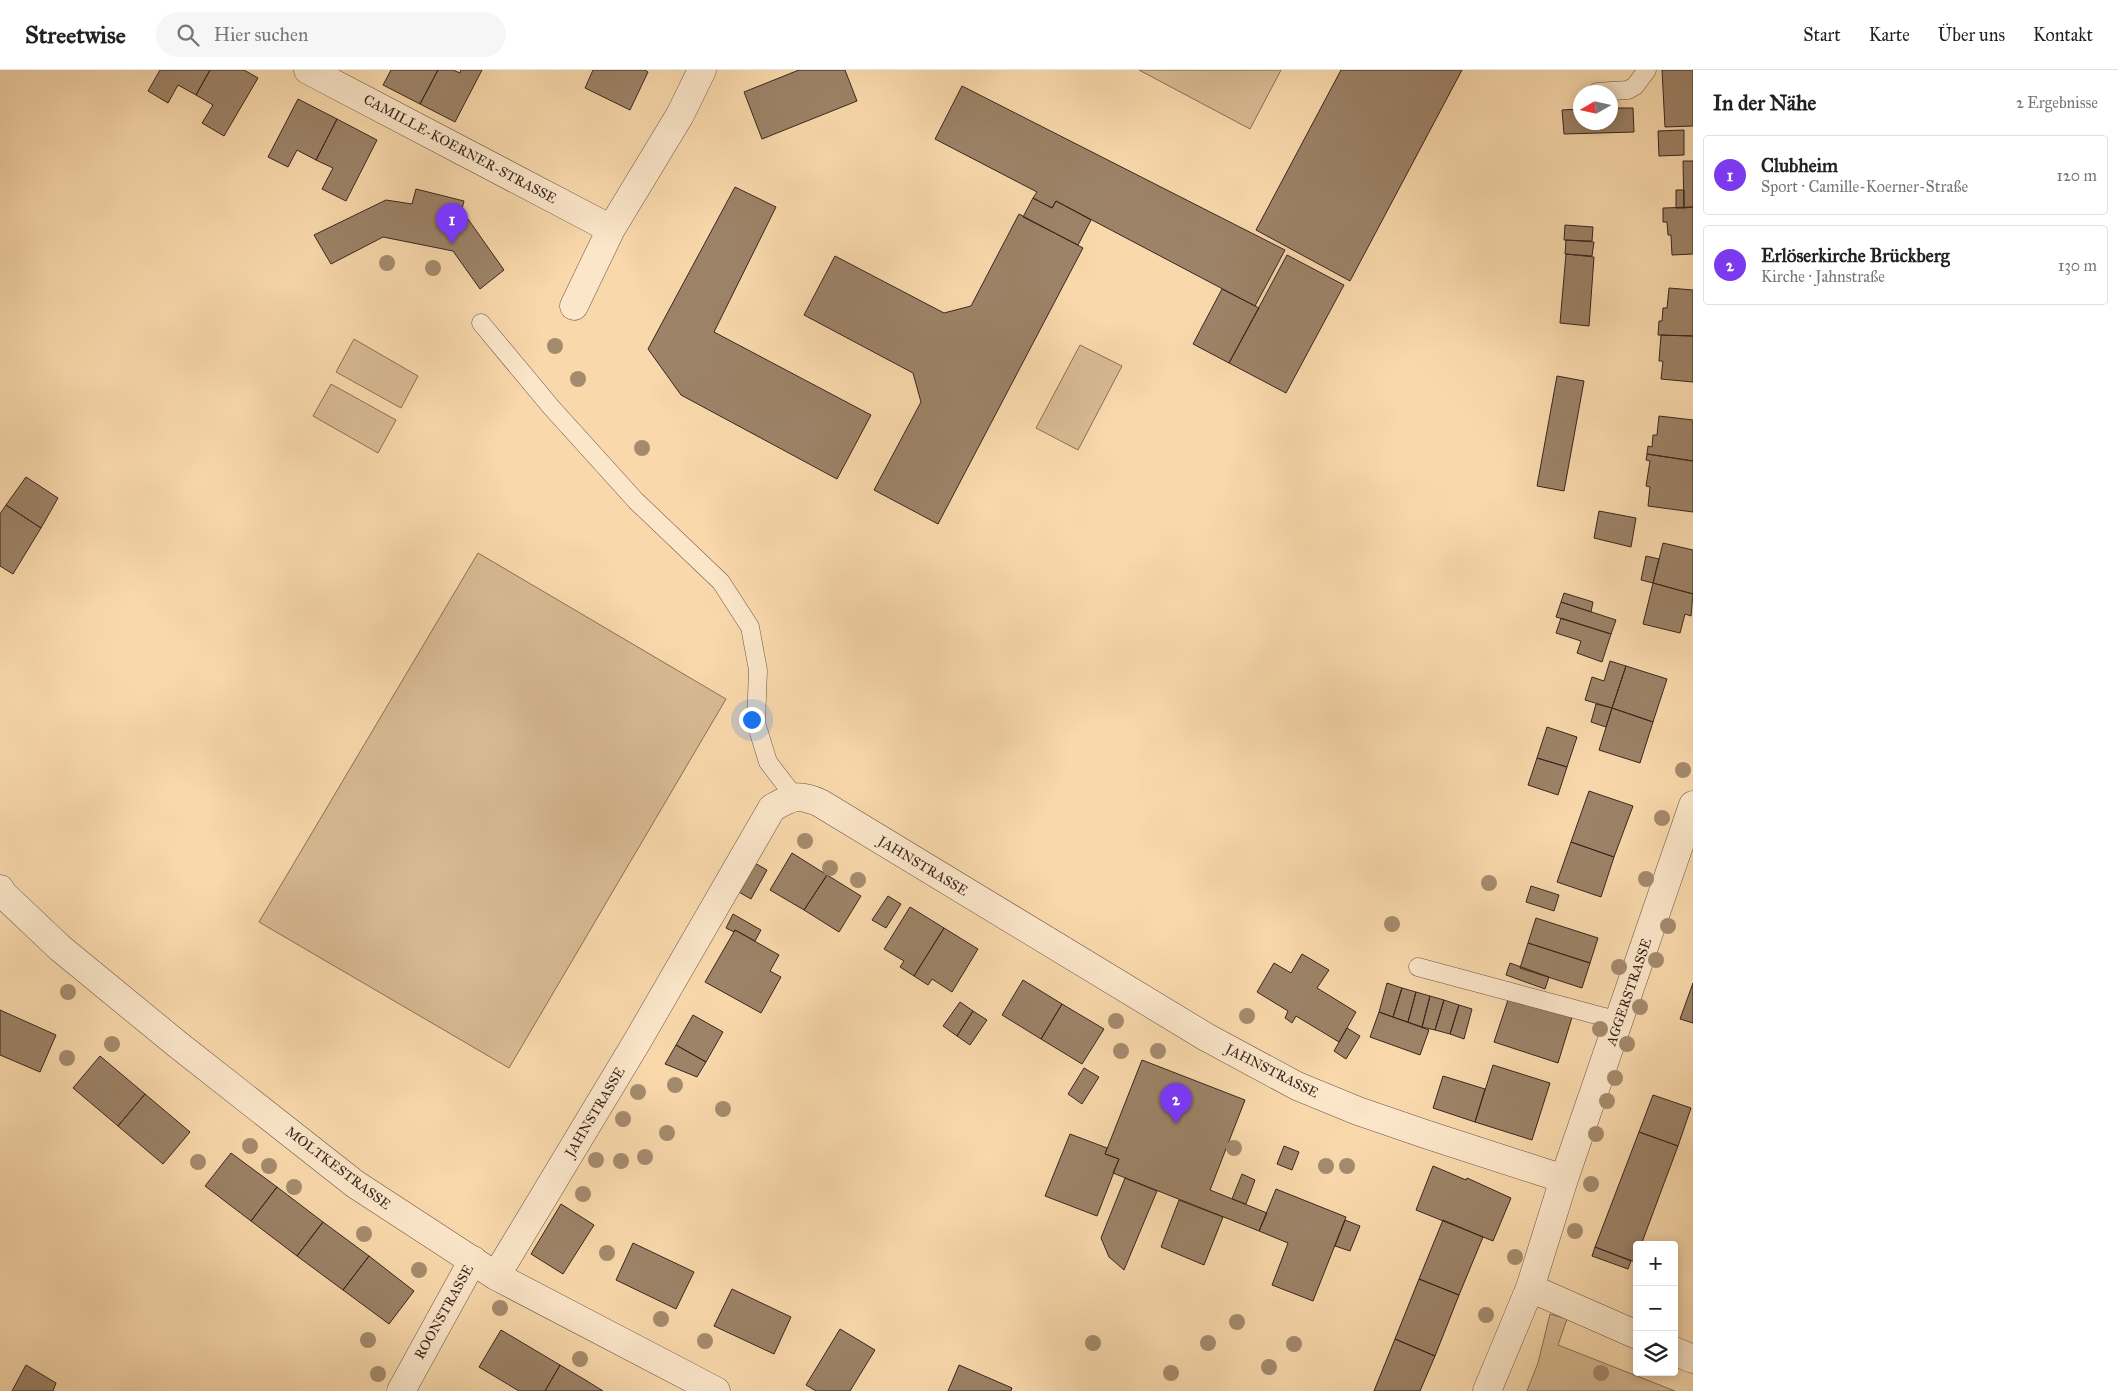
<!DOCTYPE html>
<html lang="de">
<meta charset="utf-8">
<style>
:root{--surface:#fff;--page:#f6f6f6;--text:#222;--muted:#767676;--line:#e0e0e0;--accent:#7c3aed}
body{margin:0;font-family:"IM FELL Great Primer",serif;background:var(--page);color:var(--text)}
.controls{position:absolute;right:15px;bottom:15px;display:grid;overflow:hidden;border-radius:5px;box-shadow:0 2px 12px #0003}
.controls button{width:45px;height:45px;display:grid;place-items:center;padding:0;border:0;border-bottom:1px solid var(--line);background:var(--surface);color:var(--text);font:25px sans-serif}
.compass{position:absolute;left:1573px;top:15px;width:45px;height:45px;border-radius:50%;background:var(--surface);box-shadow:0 2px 12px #0003;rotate:261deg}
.you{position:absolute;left:751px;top:649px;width:18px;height:18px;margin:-12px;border:4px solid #fff;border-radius:50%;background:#1a73e8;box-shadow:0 0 0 8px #1a73e833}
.badge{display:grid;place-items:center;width:32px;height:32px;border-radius:50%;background:var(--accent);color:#fff;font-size:16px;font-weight:700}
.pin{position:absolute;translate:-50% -41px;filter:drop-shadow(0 1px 2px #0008)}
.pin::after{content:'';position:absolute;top:26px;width:18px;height:15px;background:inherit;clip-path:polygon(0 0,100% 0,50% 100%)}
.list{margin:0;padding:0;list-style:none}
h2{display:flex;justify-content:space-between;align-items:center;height:65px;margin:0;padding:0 20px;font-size:21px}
h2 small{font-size:16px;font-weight:400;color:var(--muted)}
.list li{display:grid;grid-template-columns:32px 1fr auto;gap:15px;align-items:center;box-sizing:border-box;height:80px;margin:0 10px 10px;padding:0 10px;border:1px solid var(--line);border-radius:5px}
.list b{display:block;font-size:19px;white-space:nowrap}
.list p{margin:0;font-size:16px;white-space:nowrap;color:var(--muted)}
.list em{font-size:16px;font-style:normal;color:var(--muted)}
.icon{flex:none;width:28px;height:28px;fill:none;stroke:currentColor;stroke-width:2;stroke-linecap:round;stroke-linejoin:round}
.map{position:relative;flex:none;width:1693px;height:1321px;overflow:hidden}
header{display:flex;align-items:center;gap:30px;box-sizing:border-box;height:70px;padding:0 25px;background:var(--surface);border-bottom:1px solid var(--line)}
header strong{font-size:24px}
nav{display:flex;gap:28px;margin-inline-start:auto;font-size:18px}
.search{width:350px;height:45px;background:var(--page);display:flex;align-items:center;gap:12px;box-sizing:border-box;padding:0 18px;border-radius:28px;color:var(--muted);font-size:19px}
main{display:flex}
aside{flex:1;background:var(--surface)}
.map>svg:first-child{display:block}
.green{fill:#d8bb94;stroke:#887059}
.building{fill:#9d8368;stroke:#39261e}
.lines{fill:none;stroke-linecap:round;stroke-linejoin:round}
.service-casing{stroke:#695342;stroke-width:19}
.minor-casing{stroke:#695342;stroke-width:29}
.service{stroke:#fbe6c9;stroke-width:18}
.minor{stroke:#fbe6c9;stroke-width:28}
.tree{fill:#a58b6e}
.labels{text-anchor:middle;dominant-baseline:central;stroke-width:4;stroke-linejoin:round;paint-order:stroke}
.street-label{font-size:14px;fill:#39261e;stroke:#fbe6c9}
</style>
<header>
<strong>Streetwise</strong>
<div class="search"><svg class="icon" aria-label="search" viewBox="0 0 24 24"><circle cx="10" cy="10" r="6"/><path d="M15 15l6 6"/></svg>Hier suchen</div>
<nav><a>Start</a><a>Karte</a><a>Über uns</a><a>Kontakt</a></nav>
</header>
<main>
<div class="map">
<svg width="1693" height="1321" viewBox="0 0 1693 1321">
<rect width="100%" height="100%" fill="#f9d9ac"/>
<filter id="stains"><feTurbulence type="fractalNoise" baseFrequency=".004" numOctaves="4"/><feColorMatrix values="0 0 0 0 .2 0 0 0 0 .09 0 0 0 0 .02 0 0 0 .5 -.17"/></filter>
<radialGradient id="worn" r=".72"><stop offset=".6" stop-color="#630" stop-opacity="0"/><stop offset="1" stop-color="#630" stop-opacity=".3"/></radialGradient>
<path class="green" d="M 1139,0 L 1281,0 L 1250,59 Z
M 354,269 L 418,306 L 401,338 L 336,302 Z
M 1080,275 L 1122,296 L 1078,380 L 1036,358 Z
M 331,314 L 396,350 L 378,383 L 313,346 Z
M 478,483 L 726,629 L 509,998 L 259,852 Z
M 1550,1244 L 1567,1249 L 1558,1275 L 1675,1321 L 1527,1321 L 1538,1293 Z"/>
<path class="building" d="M 160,0 L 210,0 L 196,25 L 178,15 L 168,33 L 148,21 Z
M 210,0 L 244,0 L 258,8 L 224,66 L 202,53 L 213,35 L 196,25 Z
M 391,0 L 438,0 L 420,34 L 383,15 Z
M 438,0 L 453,0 L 460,3 L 461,0 L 482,0 L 455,52 L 420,34 Z
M 593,0 L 645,0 L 648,2 L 630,40 L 585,18 Z
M 799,0 L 845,0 L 857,31 L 762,69 L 744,22 Z
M 1341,0 L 1462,0 L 1350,211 L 1256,160 Z
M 1662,0 L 1693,0 L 1693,56 L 1665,57 Z
M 962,16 L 1285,180 L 1255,236 L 1056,131 L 1052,138 L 1033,128 L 1037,122 L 935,69 Z
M 298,29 L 337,49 L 316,90 L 297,80 L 288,97 L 268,87 Z
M 1610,38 L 1633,38 L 1634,62 L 1564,64 L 1562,40 L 1580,39 L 1580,52 L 1610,52 Z
M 337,49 L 377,70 L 346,131 L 322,119 L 333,98 L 316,90 Z
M 1684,60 L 1684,85 L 1659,86 L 1658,61 Z
M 1683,91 L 1693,91 L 1693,137 L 1684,138 Z
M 735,117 L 776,137 L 714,262 L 871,345 L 837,409 L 681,325 L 648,279 Z
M 416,119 L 464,131 L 460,147 L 468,149 L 504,200 L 480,219 L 453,181 L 383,167 L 331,194 L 314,165 L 386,130 L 412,134 Z
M 1676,120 L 1684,120 L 1684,138 L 1676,138 Z
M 1033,128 L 1052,138 L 1056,131 L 1091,150 L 1078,175 L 1023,147 Z
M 1693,137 L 1693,184 L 1672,185 L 1671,165 L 1668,165 L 1667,152 L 1663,152 L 1663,138 Z
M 1019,144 L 1083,178 L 938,454 L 874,420 L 921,332 L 913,303 L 804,245 L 835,186 L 944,243 L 971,236 Z
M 1565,155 L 1593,157 L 1592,171 L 1564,170 Z
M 1566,170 L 1594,172 L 1592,186 L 1565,184 Z
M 1566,184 L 1594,187 L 1589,256 L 1560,253 Z
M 1287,185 L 1344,215 L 1286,323 L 1229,293 Z
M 1669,218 L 1693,220 L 1693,266 L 1658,265 L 1659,251 L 1662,251 L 1663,238 L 1667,238 Z
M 1222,219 L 1259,238 L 1229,293 L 1193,274 Z
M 1661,265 L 1693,266 L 1693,312 L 1661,309 L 1663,291 L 1659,291 Z
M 1557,306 L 1584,311 L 1564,421 L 1537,416 Z
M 1659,346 L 1693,350 L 1693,391 L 1647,384 L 1648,376 L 1652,377 L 1653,365 L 1657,365 Z
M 1647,384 L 1693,391 L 1693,442 L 1648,436 L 1650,417 L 1646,416 L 1650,391 L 1646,390 Z
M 26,407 L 58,428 L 41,458 L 6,435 Z
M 6,435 L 41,458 L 13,504 L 0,496 L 0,444 Z
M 1599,441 L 1636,448 L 1631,477 L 1594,468 Z
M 1663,473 L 1693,480 L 1693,524 L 1653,513 Z
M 1646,486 L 1659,489 L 1653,513 L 1641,510 Z
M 1653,513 L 1693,524 L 1691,546 L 1685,544 L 1680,563 L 1643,554 Z
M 1564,523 L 1593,532 L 1591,542 L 1561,532 Z
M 1561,532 L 1616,550 L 1611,564 L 1556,547 Z
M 1561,548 L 1611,564 L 1602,592 L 1577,583 L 1581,571 L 1556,563 Z
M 1610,591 L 1626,596 L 1612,638 L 1585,630 L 1592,607 L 1604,611 Z
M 1626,596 L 1667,609 L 1653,652 L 1612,638 Z
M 1596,634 L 1612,638 L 1606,657 L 1591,652 Z
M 1612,638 L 1653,652 L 1640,693 L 1599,680 Z
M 1547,657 L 1577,667 L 1567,697 L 1537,688 Z
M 1537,688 L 1567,697 L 1558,725 L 1528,715 Z
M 1589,721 L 1633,736 L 1614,787 L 1571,772 Z
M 1571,772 L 1614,787 L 1601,827 L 1557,812 Z
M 792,783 L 827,805 L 804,840 L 770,820 Z
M 753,792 L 767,800 L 751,829 L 737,821 Z
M 827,805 L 861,826 L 839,862 L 804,840 Z
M 1531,816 L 1559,825 L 1554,841 L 1526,832 Z
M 888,826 L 901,834 L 886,858 L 872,850 Z
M 910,837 L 944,858 L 914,906 L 900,897 L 904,891 L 884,879 Z
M 733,844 L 761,860 L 755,871 L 735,860 L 734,862 L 726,858 Z
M 1536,848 L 1598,868 L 1590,893 L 1528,873 Z
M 944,858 L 978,879 L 952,922 L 932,909 L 928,915 L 914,906 Z
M 735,860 L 779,885 L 770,901 L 781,907 L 761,943 L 705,912 Z
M 1528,873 L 1590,893 L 1582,918 L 1520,898 Z
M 1302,884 L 1329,900 L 1317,918 L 1356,942 L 1339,972 L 1296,946 L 1292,953 L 1288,950 L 1285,948 L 1288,941 L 1257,922 L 1274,893 L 1291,903 Z
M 1510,893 L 1549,907 L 1545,919 L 1506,905 Z
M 1023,910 L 1062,934 L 1041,969 L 1002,945 Z
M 1387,913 L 1402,918 L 1393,947 L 1379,942 Z
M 1693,913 L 1693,953 L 1680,949 Z
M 1402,918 L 1416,922 L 1408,952 L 1393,947 Z
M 1416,922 L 1430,926 L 1422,957 L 1408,952 Z
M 1510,924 L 1573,944 L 1558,993 L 1494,972 Z
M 1430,926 L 1444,930 L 1435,960 L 1422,957 Z
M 1444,930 L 1459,935 L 1450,964 L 1435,960 Z
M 960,932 L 973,941 L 957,966 L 943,956 Z
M 1062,934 L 1104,959 L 1082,994 L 1041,969 Z
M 1459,935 L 1472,939 L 1464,969 L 1450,964 Z
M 0,940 L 56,965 L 40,1002 L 0,985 Z
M 973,941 L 987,950 L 970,975 L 957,966 Z
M 1379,942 L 1429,960 L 1420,985 L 1370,967 Z
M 693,945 L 723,962 L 706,992 L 676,975 Z
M 1347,958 L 1360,966 L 1346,989 L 1334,981 Z
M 676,975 L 706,992 L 697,1007 L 665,994 Z
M 100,986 L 145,1024 L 118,1056 L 73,1018 Z
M 1142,990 L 1245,1030 L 1210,1120 L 1267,1143 L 1259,1161 L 1113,1103 L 1119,1089 L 1105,1084 Z
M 1493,995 L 1550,1013 L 1532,1070 L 1475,1052 Z
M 1084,998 L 1099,1007 L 1082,1034 L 1068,1024 Z
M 1443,1006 L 1485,1019 L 1475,1052 L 1433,1038 Z
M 145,1024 L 190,1062 L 163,1094 L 118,1056 Z
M 1653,1025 L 1691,1038 L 1678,1076 L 1639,1062 Z
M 1639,1062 L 1678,1076 L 1641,1175 L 1637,1175 L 1635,1192 L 1595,1177 Z
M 1070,1064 L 1107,1078 L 1105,1084 L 1119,1089 L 1097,1146 L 1045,1126 Z
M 1284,1076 L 1299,1082 L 1292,1100 L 1277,1094 Z
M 231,1083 L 277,1117 L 251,1151 L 205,1116 Z
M 1433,1096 L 1466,1110 L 1467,1108 L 1511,1128 L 1493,1171 L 1416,1140 Z
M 1242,1104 L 1255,1110 L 1246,1134 L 1232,1129 Z
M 1125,1108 L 1157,1121 L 1124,1200 L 1109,1187 L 1101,1168 Z
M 277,1117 L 323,1152 L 297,1186 L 251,1151 Z
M 1276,1119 L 1346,1147 L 1313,1231 L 1272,1215 L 1288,1173 L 1259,1161 Z
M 1179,1130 L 1223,1147 L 1204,1195 L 1161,1177 Z
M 561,1134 L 594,1155 L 563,1204 L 531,1184 Z
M 1345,1150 L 1360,1156 L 1350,1181 L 1335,1176 Z
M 1443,1150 L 1483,1167 L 1459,1225 L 1419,1209 Z
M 323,1152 L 369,1186 L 343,1220 L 297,1186 Z
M 633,1173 L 694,1202 L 676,1239 L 616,1210 Z
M 1595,1177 L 1631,1191 L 1628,1199 L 1592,1186 Z
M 369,1186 L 414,1221 L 389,1254 L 343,1220 Z
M 1419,1209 L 1459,1225 L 1435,1286 L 1395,1269 Z
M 732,1219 L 791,1247 L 774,1284 L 714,1256 Z
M 840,1259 L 875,1280 L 850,1321 L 816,1321 L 806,1315 Z
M 501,1260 L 560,1295 L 545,1321 L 519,1321 L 479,1297 Z
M 1395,1269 L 1435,1286 L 1420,1321 L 1374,1321 Z
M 26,1295 L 56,1313 L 53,1321 L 12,1321 Z
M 560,1295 L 587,1311 L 603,1321 L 545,1321 Z
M 959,1295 L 1012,1318 L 1011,1321 L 948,1321 Z"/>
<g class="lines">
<g class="service-casing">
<path id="service" d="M 1597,22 L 1628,20 L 1635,16 L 1647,0
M 481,253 L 551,337 L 636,431 L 721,512 L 750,557 L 758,600 L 756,653 L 768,692 L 794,726
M 1418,897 L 1619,951"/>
</g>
<g class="minor-casing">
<path id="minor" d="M 308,0 L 611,159
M 574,236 L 611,159 L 680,45 L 702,0
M 0,819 L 4,825 L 60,878 L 177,974 L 355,1114 L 496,1206 L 716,1321
M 496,1206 L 638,970 L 772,738 C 792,727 797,723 820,733 L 1206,967 L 1297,1016 L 1358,1041 L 1428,1065 L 1564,1109
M 1530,1218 L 1637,1265
M 1674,1281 L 1693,1289
M 401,1321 L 473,1190
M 1487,1321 L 1530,1218 L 1564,1109 L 1693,735"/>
</g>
<use href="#service" class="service"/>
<use href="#minor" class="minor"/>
</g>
<g class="tree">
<circle cx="387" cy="193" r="8"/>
<circle cx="433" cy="198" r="8"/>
<circle cx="555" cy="276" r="8"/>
<circle cx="578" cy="309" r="8"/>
<circle cx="642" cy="378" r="8"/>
<circle cx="1683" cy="700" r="8"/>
<circle cx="1662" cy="748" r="8"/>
<circle cx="805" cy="771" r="8"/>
<circle cx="830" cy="798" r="8"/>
<circle cx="1646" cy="809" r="8"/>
<circle cx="858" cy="810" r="8"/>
<circle cx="1489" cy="813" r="8"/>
<circle cx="1392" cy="854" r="8"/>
<circle cx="1668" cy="856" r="8"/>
<circle cx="1656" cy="890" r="8"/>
<circle cx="1619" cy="897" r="8"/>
<circle cx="68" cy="922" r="8"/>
<circle cx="1640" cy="937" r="8"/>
<circle cx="1247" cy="946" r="8"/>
<circle cx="1116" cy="951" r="8"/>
<circle cx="1600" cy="959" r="8"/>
<circle cx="112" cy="974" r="8"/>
<circle cx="1627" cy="974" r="8"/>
<circle cx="1121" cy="981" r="8"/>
<circle cx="1158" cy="981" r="8"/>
<circle cx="67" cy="988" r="8"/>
<circle cx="1615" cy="1008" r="8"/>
<circle cx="675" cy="1015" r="8"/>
<circle cx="638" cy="1022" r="8"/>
<circle cx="1607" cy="1031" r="8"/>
<circle cx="723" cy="1039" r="8"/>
<circle cx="623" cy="1049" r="8"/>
<circle cx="667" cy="1063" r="8"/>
<circle cx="1596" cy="1064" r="8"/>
<circle cx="250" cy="1076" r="8"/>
<circle cx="1234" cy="1078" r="8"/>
<circle cx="645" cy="1087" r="8"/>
<circle cx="596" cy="1090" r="8"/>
<circle cx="621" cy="1091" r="8"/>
<circle cx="198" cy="1092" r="8"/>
<circle cx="269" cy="1096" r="8"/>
<circle cx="1326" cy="1096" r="8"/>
<circle cx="1347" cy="1096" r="8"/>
<circle cx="1591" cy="1114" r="8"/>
<circle cx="294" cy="1117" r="8"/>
<circle cx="583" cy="1124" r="8"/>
<circle cx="1575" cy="1161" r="8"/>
<circle cx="364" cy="1164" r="8"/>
<circle cx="607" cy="1183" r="8"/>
<circle cx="1515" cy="1187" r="8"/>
<circle cx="419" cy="1200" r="8"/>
<circle cx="500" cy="1238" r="8"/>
<circle cx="1486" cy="1245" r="8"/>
<circle cx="661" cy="1249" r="8"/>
<circle cx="1237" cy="1252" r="8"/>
<circle cx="368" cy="1270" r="8"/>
<circle cx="705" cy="1271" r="8"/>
<circle cx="1093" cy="1273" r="8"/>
<circle cx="1208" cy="1273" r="8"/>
<circle cx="1294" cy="1274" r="8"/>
<circle cx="580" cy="1289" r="8"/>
<circle cx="1269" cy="1297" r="8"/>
<circle cx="1171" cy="1303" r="8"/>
<circle cx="1601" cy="1303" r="8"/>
<circle cx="378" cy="1304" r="8"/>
</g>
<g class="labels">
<g class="street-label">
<text transform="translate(460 79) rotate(28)">CAMILLE-KOERNER-STRASSE</text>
<text transform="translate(923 796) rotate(31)">JAHNSTRASSE</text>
<text transform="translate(1629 922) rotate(-71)">AGGERSTRASSE</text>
<text transform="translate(1272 1001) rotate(27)">JAHNSTRASSE</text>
<text transform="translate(595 1042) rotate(-59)">JAHNSTRASSE</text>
<text transform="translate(338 1098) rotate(37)">MOLTKESTRASSE</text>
<text transform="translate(444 1242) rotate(-61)">ROONSTRASSE</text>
</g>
</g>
<rect width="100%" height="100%" filter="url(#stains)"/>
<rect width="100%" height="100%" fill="url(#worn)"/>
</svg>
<div class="controls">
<button>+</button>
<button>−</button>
<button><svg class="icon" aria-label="layers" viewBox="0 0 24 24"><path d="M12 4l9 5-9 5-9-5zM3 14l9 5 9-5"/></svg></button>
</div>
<svg class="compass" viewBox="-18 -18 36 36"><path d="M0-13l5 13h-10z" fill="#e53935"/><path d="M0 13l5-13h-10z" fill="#767676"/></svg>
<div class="you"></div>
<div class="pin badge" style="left:452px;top:174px">1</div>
<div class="pin badge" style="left:1176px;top:1054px">2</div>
</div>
<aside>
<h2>In der Nähe<small>2 Ergebnisse</small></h2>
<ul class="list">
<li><span class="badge">1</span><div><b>Clubheim</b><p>Sport · Camille-Koerner-Straße</p></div><em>120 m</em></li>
<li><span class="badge">2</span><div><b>Erlöserkirche Brückberg</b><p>Kirche · Jahnstraße</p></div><em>130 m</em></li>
</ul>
</aside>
</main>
